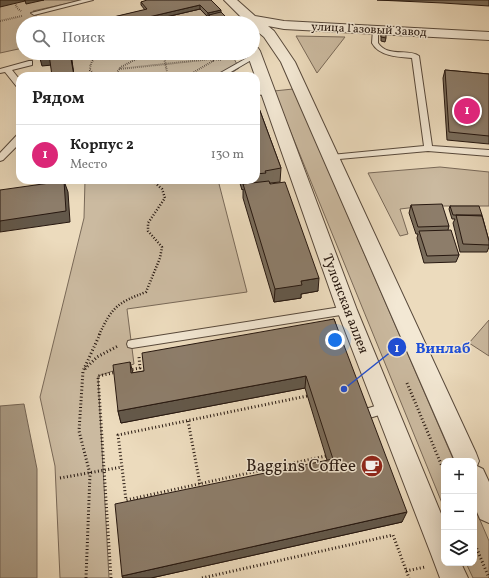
<!DOCTYPE html>
<html lang="ru">
<meta charset="utf-8">
<style>
:root{--surface:#fff;--page:#f6f6f6;--text:#222;--muted:#767676;--line:#e0e0e0;--accent:#db2777}
body{margin:0;font-family:Vollkorn,serif;background:var(--page);color:var(--text)}
.controls{position:absolute;right:12px;bottom:12px;display:grid;overflow:hidden;border-radius:8px;box-shadow:0 4px 16px #0002}
.controls button{width:36px;height:36px;display:grid;place-items:center;padding:0;border:0;border-bottom:1px solid var(--line);background:var(--surface);color:var(--text);font:20px sans-serif}
.you{position:absolute;left:335px;top:340px;width:14px;height:14px;margin:-10px;border:3px solid #fff;border-radius:50%;background:#1a73e8;box-shadow:0 0 0 6px #1a73e833}
.badge{display:grid;place-items:center;width:26px;height:26px;border-radius:50%;background:var(--accent);color:#fff;font-size:13px;font-weight:700}
.pin{position:absolute;translate:-50% -50%;border:2px solid #fff;box-shadow:0 1px 4px #0006}
.list{margin:0;padding:0;list-style:none}
h2{display:flex;justify-content:space-between;align-items:center;height:52px;margin:0;padding:0 16px;font-size:17px}
h2 small{font-size:13px;font-weight:400;color:var(--muted)}
.list li{display:grid;grid-template-columns:26px 1fr auto;gap:12px;align-items:center;box-sizing:border-box;height:60px;padding:0 16px;border-top:1px solid var(--line)}
.list b{display:block;font-size:15px;white-space:nowrap}
.list p{margin:0;font-size:13px;white-space:nowrap;color:var(--muted)}
.list em{font-size:13px;font-style:normal;color:var(--muted)}
.icon{flex:none;width:22px;height:22px;fill:none;stroke:currentColor;stroke-width:2;stroke-linecap:round;stroke-linejoin:round}
.map{position:relative;flex:none;width:489px;height:578px;overflow:hidden}
.search{position:absolute;background:var(--surface);box-shadow:0 4px 16px #0002;left:16px;top:16px;width:244px;height:44px;display:flex;align-items:center;gap:10px;box-sizing:border-box;padding:0 14px;border-radius:22px;color:var(--muted);font-size:15px}
.panel{position:absolute;background:var(--surface);box-shadow:0 4px 16px #0002;left:16px;top:72px;width:244px;height:112px;border-radius:12px}
.map>svg:first-child{display:block}
.green{fill:#cbbaa0;stroke:#796958}
.water{fill:#a99982;stroke:#756554}
.lines{fill:none;stroke-linecap:round;stroke-linejoin:round}
.service-casing{stroke:#58493b;stroke-width:2}
.minor-casing{stroke:#58493b;stroke-width:2}
.path-far2{stroke:#271810;stroke-width:2;stroke-dasharray:0.5 1.5;stroke-linecap:butt}
.path-far1{stroke:#271810;stroke-width:2.5;stroke-dasharray:1 2;stroke-linecap:butt}
.path{stroke:#271810;stroke-width:3;stroke-dasharray:1 2.5;stroke-linecap:butt}
.service{fill:#f3e8d4;fill-rule:evenodd}
.minor{fill:#f3e8d4;fill-rule:evenodd}
.wall{fill:#796c5b;stroke:#271810}
.shaded-wall{fill:#63584a;stroke:#271810}
.building{fill:#8d7d6a;stroke:#271810}
.labels{text-anchor:middle;dominant-baseline:central;stroke-width:3;stroke-linejoin:round;paint-order:stroke}
.far-street-label{font-size:12px;fill:#271810;stroke:#f3e8d4}
.street-label{font-size:14px;fill:#271810;stroke:#f3e8d4}
.near-poi-label{font-size:17px;fill:#271810;stroke:#f3e8d4;text-anchor:end}
.leader{fill:none;stroke:#1d4ed8;stroke-width:1.5}
.callout-dot{fill:#1d4ed8;stroke:#f3e8d4;stroke-width:1.5}
.mark-label{font-size:12px;text-anchor:middle;font-weight:bold;fill:#fff}
.callout-label{font-size:15px;text-anchor:middle;font-weight:bold;fill:#1d4ed8;stroke:#f3e8d4;stroke-width:3;stroke-linejoin:round;paint-order:stroke}
</style>
<div class="map">
<svg width="489" height="578" viewBox="0 0 489 578">
<rect width="100%" height="100%" fill="#ecdbbd"/>
<filter id="stains"><feTurbulence type="fractalNoise" baseFrequency=".005" numOctaves="4"/><feColorMatrix values="0 0 0 0 .2 0 0 0 0 .09 0 0 0 0 .02 0 0 0 .5 -.17"/></filter>
<radialGradient id="worn" r=".72"><stop offset=".6" stop-color="#630" stop-opacity="0"/><stop offset="1" stop-color="#630" stop-opacity=".3"/></radialGradient>
<path class="green" d="M 0,0 L 83,0 L 33,11 L 41,23 L 23,23 L 23,48 L 0,53 Z
M 200,9 L 213,23 L 140,23 Z
M 296,36 L 345,37 L 317,73 Z
M 71,53 L 231,53 L 239,68 L 227,76 L 74,76 Z
M 293,89 L 454,461 L 444,461 L 444,508 L 274,91 Z
M 440,167 L 489,172 L 489,206 L 425,206 L 400,209 L 408,234 L 400,236 L 368,173 Z
M 85,180 L 218,180 L 247,292 L 127,309 L 134,364 L 98,376 L 109,578 L 60,578 L 55,466 L 40,397 L 84,218 Z
M 489,320 L 489,356 L 469,343 Z
M 474,506 L 489,541 L 489,578 L 473,578 L 466,563 L 474,563 Z"/>
<path class="water" d="M 24,404 L 37,469 L 37,578 L 0,578 L 0,406 Z"/>
<g class="lines">
<g class="service-casing">
<path id="service" d="M 82,0 L 93,0 L 34,15 L 31,13 Z
M 203,18 L 209,23 L 202,23 L 200,20 Z
M 373,29 L 378,30 L 378,43 C 388,58 408,48 419,56 L 432,146 L 489,150 L 489,156 L 428,151 L 328,160 L 328,156 L 331,155 L 424,146 L 412,58 C 398,57 379,56 372,43 Z
M 252,55 L 258,56 L 224,76 L 215,76 Z
M 29,61 L 32,61 L 32,65 L 12,70 L 20,80 L 20,87 L 17,87 L 5,72 L 0,73 L 0,69 Z
M 268,90 L 271,90 L 271,94 L 256,95 L 256,91 Z
M 20,134 L 20,143 L 3,160 L 0,161 L 0,153 L 17,135 Z
M 347,306 L 351,307 L 352,310 L 351,313 L 347,314 L 132,348 L 128,347 L 127,344 L 128,341 L 132,340 Z
M 385,403 L 389,404 L 391,408 L 389,412 L 363,420 L 359,419 L 357,415 L 359,411 Z"/>
</g>
<g class="minor-casing">
<path id="minor" d="M 224,0 L 237,0 L 255,16 L 284,21 L 489,32 L 489,40 L 284,29 L 268,26 L 274,31 L 295,62 L 476,453 L 479,461 L 477,466 L 483,469 L 489,482 L 489,523 L 480,519 L 474,505 L 474,461 L 455,461 L 281,62 L 264,37 L 253,28 L 253,23 L 247,23 Z
M 253,47 L 258,48 L 260,51 L 357,310 L 444,521 L 444,563 L 461,563 L 468,578 L 440,578 L 431,554 L 337,310 L 247,53 L 253,53 Z"/>
</g>
<path class="path-far2" d="M 15,3 L 17,8 L 21,11
M 0,21 L 22,16
M 163,53 L 168,76
M 119,69 L 212,59 L 222,60
M 96,76 L 90,70 C 90,60 96,56 104,53
M 114,76 L 121,67 L 148,53
M 187,76 L 213,61 L 200,53"/>
<path class="path-far1" d="M 99,335 C 112,307 117,303 146,292 L 160,258 L 162,247 L 148,231 L 148,223 L 165,198 L 162,189 L 152,180"/>
<path class="path" d="M 85,369 L 97,357 L 118,346
M 129,370 L 140,368 L 139,357
M 407,383 L 444,471
M 307,396 L 118,435 L 126,500 L 326,456
M 188,421 L 200,484
M 60,478 L 122,467
M 474,542 L 489,578
M 406,571 L 425,567
M 86,578 L 90,474 L 79,431 L 83,371 L 100,334
M 111,578 L 98,376 L 117,372
M 202,578 L 393,535 L 409,578"/>
<use href="#service" class="service"/>
<use href="#minor" class="minor"/>
</g>
<path class="wall" d="M 211,0 L 221,12 L 226,17 L 226,21 L 218,23 L 213,23 L 209,19 L 209,17 L 208,17 L 200,9 L 140,23 L 88,23 L 145,10 L 141,5 L 141,2 Z
M 377,0 L 489,0 L 489,6 L 443,3 Z
M 381,34 L 386,38 L 385,42 L 381,41 Z
M 445,70 L 489,74 L 489,144 L 447,140 L 443,78 Z
M 256,100 L 281,168 L 280,182 L 270,183 L 318,291 L 301,294 L 301,298 L 274,302 L 243,198 L 243,189 L 242,190 L 239,180 L 256,180 Z
M 411,205 L 449,226 L 448,230 L 459,255 L 456,262 L 424,263 L 417,238 L 418,234 L 416,234 L 409,213 Z
M 450,206 L 482,215 L 489,241 L 489,247 L 487,252 L 460,252 L 453,223 L 455,219 L 452,219 L 449,209 Z
M 334,319 L 402,522 L 151,578 L 123,578 L 122,576 L 327,460 L 305,388 L 121,423 L 118,411 L 130,362 L 133,373 L 144,371 Z"/>
<path class="shaded-wall" d="M 0,0 L 24,0 L 25,1 L 0,7 Z
M 25,0 L 44,0 L 26,4 Z
M 200,5 L 200,9 L 140,23 L 123,23 Z
M 221,10 L 221,14 L 209,15 L 209,17 L 208,17 L 208,13 Z
M 226,17 L 226,21 L 218,23 L 214,23 L 214,20 Z
M 70,53 L 71,53 L 74,76 Z
M 49,54 L 52,65 L 42,66 L 39,55 Z
M 64,181 L 68,192 L 70,222 L 0,232 L 0,221 Z
M 319,278 L 318,291 L 301,294 L 301,298 L 274,302 L 275,289 L 301,281 Z
M 306,376 L 305,388 L 121,423 L 118,411 Z
M 407,512 L 402,522 L 151,578 L 123,578 L 122,576 Z"/>
<path class="building" d="M 147,0 L 211,0 L 221,10 L 208,13 L 200,5 L 123,23 L 88,23 L 147,9 L 141,2 Z
M 221,12 L 226,17 L 214,20 L 209,15 Z
M 41,21 L 42,23 L 33,23 Z
M 381,34 L 386,35 L 386,38 L 381,37 Z
M 39,53 L 70,53 L 74,76 L 52,76 L 49,54 L 39,55 Z
M 445,70 L 489,74 L 489,136 L 449,132 Z
M 256,100 L 281,168 L 265,171 L 266,173 L 256,174 Z
M 64,181 L 66,211 L 0,221 L 0,190 Z
M 269,181 L 270,184 L 285,182 L 319,278 L 301,281 L 302,285 L 275,289 L 243,184 Z
M 442,204 L 449,226 L 418,227 L 411,205 Z
M 450,206 L 479,206 L 482,215 L 453,215 Z
M 456,215 L 482,216 L 489,241 L 489,245 L 463,244 Z
M 451,230 L 459,255 L 427,256 L 419,231 Z
M 334,319 L 407,512 L 122,576 L 115,504 L 333,459 L 306,376 L 118,411 L 113,365 L 130,362 L 131,373 L 144,371 L 142,353 Z"/>
<defs>
<g id="cafe-disc" transform="scale(1.15)"><circle r="9.5" fill="#8f2418" stroke="#f3e8d4"/><path d="M-5.5-4.5H6V0H3Q3 3.5 0 3.5H-2.5Q-5.5 3.5-5.5 0ZM3-3.2v2h1.7v-2ZM-6 4.5H4V6H-6Z" fill="#fff"/></g>
</defs>
<g fill-rule="evenodd">
<use href="#cafe-disc" x="372" y="466"/>
</g>
<g class="labels">
<g class="far-street-label">
<text transform="translate(369 30) rotate(3)">улица Газовый Завод</text>
</g>
<g class="street-label">
<text transform="translate(345 304) rotate(69)">Тулонская аллея</text>
</g>
<g class="near-poi-label">
<text x="356" y="466">Baggins Coffee</text>
</g>
</g>
<path class="leader" d="M344 389L397 347"/>
<g class="callout-dot">
<circle cx="344" cy="389" r="4"/>
<circle cx="397" cy="347" r="10"/>
</g>
<g class="mark-label">
<text x="397" y="352">1</text>
</g>
<g class="callout-label">
<text x="443" y="353">Винлаб</text>
</g>
<rect width="100%" height="100%" filter="url(#stains)"/>
<rect width="100%" height="100%" fill="url(#worn)"/>
</svg>
<div class="controls">
<button>+</button>
<button>−</button>
<button><svg class="icon" aria-label="layers" viewBox="0 0 24 24"><path d="M12 4l9 5-9 5-9-5zM3 14l9 5 9-5"/></svg></button>
</div>
<div class="you"></div>
<div class="pin badge" style="left:467px;top:111px">1</div>
<div class="search"><svg class="icon" aria-label="search" viewBox="0 0 24 24"><circle cx="10" cy="10" r="6"/><path d="M15 15l6 6"/></svg>Поиск</div>
<section class="panel">
<h2>Рядом<small></small></h2>
<ul class="list">
<li><span class="badge">1</span><div><b>Корпус 2</b><p>Место</p></div><em>130 m</em></li>
</ul>
</section>
</div>
